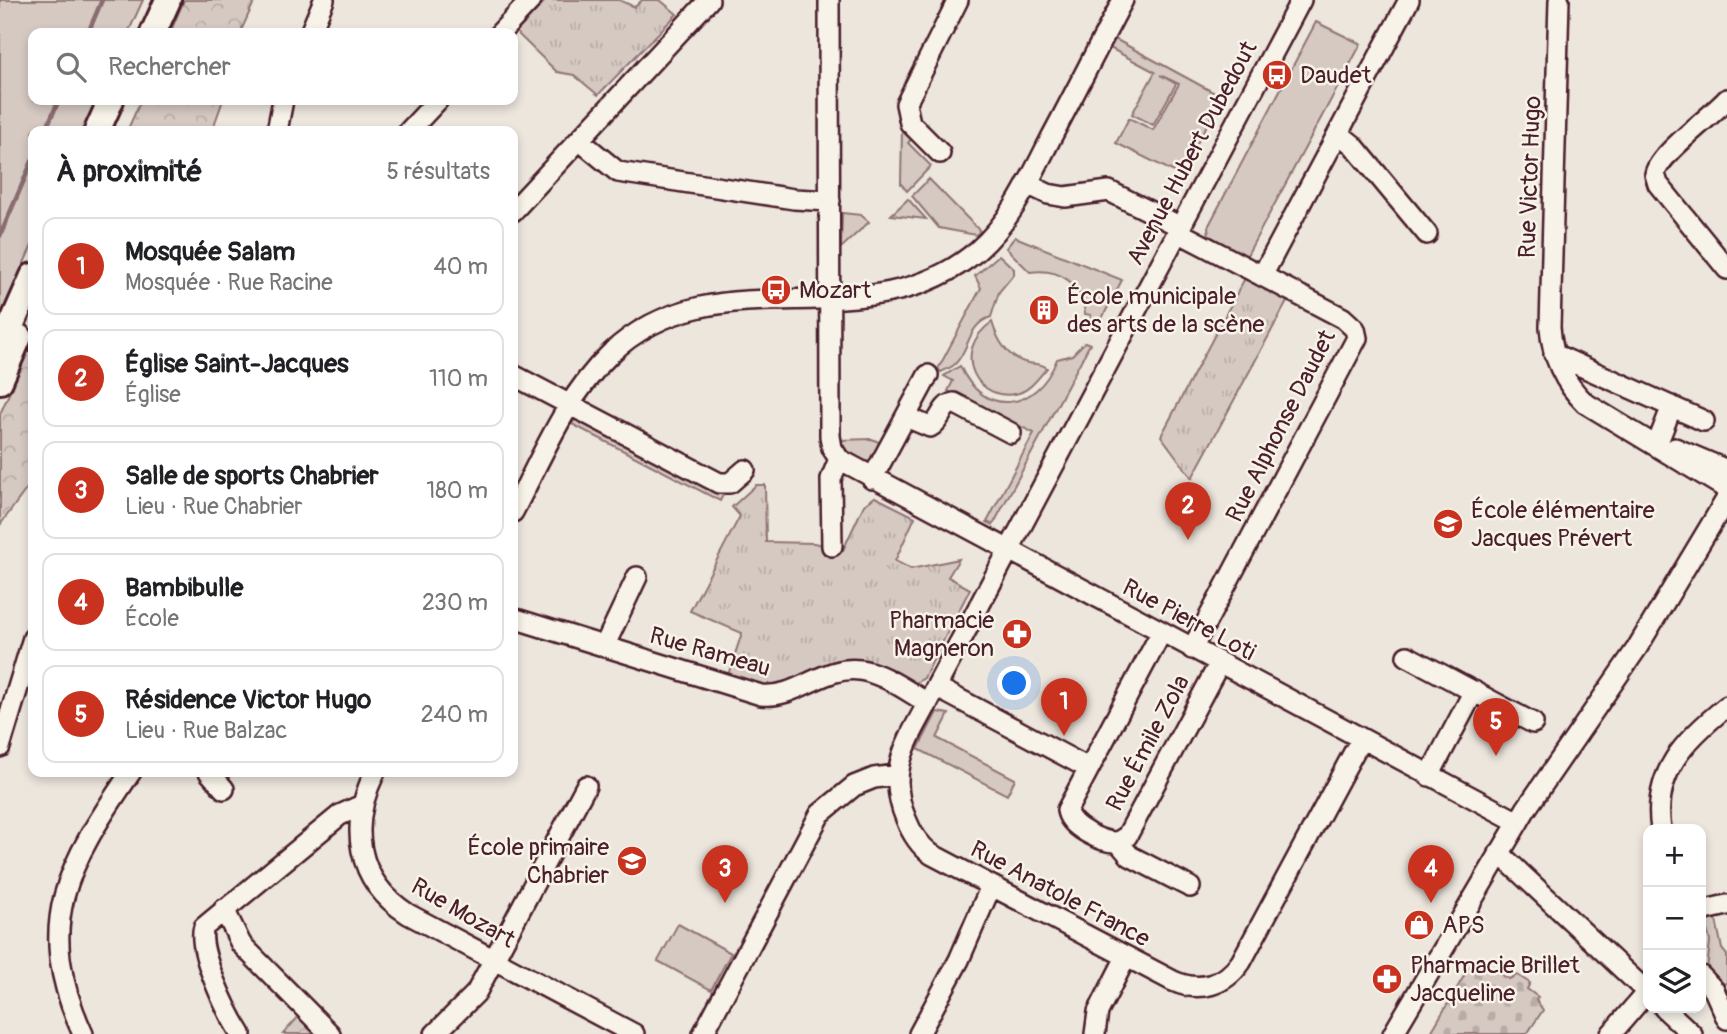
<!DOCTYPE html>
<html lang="fr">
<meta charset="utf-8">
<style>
:root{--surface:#fff;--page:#f6f6f6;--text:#202124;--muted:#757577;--line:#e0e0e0;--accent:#c8321e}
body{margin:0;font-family:Pangolin,sans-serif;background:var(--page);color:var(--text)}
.controls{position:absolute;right:21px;bottom:21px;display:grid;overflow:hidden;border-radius:14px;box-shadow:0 4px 10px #0003}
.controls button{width:63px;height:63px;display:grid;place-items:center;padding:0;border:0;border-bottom:2px solid var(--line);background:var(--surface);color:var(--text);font:35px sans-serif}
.you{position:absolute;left:1015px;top:684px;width:24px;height:24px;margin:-18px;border:5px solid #fff;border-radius:50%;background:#1a73e8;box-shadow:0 0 0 10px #1a73e833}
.badge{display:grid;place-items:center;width:46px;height:46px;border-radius:50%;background:var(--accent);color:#fff;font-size:23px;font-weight:700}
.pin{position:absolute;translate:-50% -58px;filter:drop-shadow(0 2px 4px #0008)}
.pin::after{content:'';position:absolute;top:37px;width:24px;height:21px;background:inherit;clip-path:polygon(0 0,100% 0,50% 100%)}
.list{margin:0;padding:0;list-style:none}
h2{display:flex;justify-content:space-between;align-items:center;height:91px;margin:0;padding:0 28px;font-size:30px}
h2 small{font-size:23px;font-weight:400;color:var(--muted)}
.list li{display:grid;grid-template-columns:46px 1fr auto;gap:21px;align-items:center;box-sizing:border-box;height:98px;margin:0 14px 14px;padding:0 14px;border:2px solid var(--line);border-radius:14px}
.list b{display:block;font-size:26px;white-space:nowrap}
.list p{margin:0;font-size:23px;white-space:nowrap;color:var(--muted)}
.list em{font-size:23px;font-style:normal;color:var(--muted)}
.icon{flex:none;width:38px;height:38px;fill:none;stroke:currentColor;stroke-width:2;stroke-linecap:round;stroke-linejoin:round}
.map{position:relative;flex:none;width:1727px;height:1034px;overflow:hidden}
.search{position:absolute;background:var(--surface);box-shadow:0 4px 10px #0003;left:28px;top:28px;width:490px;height:77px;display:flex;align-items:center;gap:18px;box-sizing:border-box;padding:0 24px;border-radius:14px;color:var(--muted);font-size:26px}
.panel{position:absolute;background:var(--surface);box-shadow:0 4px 10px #0003;left:28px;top:126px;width:490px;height:651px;border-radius:14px}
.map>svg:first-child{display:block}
.grass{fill:#d5c9c2;stroke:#907476;stroke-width:2}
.forest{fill:url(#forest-crowns);stroke:#907476;stroke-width:2}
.cemetery{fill:url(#cemetery-stones);stroke:#907476;stroke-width:2}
.park{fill:url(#park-tufts);stroke:#907476;stroke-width:2}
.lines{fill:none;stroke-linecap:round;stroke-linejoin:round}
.stream{stroke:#896c6f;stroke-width:4.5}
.minor-casing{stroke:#4a1f2b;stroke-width:24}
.major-casing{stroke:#4a1f2b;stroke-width:30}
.minor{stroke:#f7f3e8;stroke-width:19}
.major{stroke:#f7f3e8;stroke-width:24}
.labels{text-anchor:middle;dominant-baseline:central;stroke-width:5;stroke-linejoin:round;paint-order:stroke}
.poi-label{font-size:24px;fill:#4a1f2b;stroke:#f7f3e8;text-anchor:start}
.street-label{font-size:24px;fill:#4a1f2b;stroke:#f7f3e8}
</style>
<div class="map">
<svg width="1727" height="1034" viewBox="0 0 1727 1034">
<defs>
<pattern id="forest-crowns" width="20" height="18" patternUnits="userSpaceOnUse" patternTransform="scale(1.75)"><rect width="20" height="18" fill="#d5c9c2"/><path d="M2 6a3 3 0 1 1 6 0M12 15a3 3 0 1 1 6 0" fill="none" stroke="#b8aca7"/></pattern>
<pattern id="cemetery-stones" width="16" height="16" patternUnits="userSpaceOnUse" patternTransform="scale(1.75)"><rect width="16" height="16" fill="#d5c9c2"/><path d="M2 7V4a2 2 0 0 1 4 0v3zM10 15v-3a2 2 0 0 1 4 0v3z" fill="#b8aca7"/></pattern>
<pattern id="park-tufts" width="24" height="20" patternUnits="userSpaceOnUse" patternTransform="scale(1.75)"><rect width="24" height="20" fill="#d5c9c2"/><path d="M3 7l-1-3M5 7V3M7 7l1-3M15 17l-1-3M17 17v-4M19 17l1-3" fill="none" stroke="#b8aca7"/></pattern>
</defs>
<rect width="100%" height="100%" fill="#ece6dd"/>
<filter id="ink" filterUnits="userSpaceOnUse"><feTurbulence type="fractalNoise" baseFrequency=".0143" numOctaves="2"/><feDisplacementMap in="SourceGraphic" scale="14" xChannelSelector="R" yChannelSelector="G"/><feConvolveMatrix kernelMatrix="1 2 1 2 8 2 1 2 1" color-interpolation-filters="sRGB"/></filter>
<g filter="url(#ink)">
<path class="grass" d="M 0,0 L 143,0 L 128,33 L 33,33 L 33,100 L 98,100 L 84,131 L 33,131 L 33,243 L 0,317 Z
M 1316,22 L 1361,44 L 1246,257 L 1209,237 L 1208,227 Z
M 1115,39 L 1222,97 L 1180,175 L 1116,143 L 1129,118 L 1153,130 L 1179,84 L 1160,75 L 1176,84 L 1153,125 L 1132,114 L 1155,72 L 1110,48 Z
M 905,126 L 914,136 L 908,143 L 931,166 L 907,191 L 901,184 L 902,128 Z
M 929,179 L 980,231 L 976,235 L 939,228 L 912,196 Z
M 908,199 L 926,219 L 891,215 Z
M 842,213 L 861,215 L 869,222 L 841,248 Z
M 1015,237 L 1122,280 L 1097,328 L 1090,325 L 1091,315 L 1085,314 C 1082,283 1060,268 1030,272 L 1006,248 Z
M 999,255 L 1014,269 L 1014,274 L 999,292 L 991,317 C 968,324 970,348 956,363 C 953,367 945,370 941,372 L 938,369 L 981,288 L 975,276 Z
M 992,322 C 997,339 1006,356 1024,362 C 1033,365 1040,362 1047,368 C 1039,377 1031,389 1019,393 C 979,405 948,353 992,322 Z
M 1085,342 L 1090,344 L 993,525 L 987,522 L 1034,433 L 948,391 L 953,381 L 944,376 L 960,366 C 984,419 1037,411 1057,359 L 1072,355 Z
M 576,417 L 723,495 L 720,501 L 572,424 Z
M 872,439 L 883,444 L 869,465 L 847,452 L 840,440 Z
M 937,712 L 949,714 L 937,738 L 1015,779 L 1007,795 L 918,749 Z
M 1715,915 L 1722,949 L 1727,955 L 1727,983 L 1719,985 L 1707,970 L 1710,941 L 1704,919 Z
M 678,924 L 731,953 L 711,990 L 658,961 Z"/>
<path class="forest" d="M 184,0 L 255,0 L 240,33 L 170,33 Z
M 141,100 L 223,100 L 212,131 L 127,131 Z
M 33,339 L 33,480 L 0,525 L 0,414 Z
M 300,1015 L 318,1034 L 283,1034 Z"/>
<path class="cemetery" d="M 1474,959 L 1509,979 L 1517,975 L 1530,983 L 1527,989 L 1538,997 L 1536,1000 L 1543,1010 L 1527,1034 L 1430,1034 Z"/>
<path class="park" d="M 546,0 L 619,0 L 635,7 L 642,0 L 660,0 L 677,14 L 598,95 L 574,75 L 557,72 L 516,32 Z
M 1245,278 L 1288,300 L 1192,478 L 1161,436 Z
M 756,485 L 765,485 L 766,542 L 814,543 L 843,550 L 864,505 L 875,497 L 915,517 L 895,561 L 911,569 L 959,559 L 948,577 L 970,589 L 924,678 L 914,684 L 877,664 L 847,660 L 773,687 L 728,675 L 742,633 L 690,611 L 740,516 L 732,507 Z"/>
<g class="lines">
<path class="stream" d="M 88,33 L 102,0
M 45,131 L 59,100
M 0,236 L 33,159"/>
<g class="minor-casing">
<path id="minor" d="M 829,0 L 830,436 L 832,448 L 839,459 L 1518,822
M 1301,0 L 936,687 C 914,733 883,766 906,819 C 911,832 919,845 931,854 L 1173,981 C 1200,993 1225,985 1241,962 L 1361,739
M 1559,0 L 1550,327 C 1552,356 1564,383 1585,403 L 1727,489
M 310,33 L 324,0
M 500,33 L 531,0
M 1727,99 C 1710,118 1659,154 1655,174 L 1658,184 L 1727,269
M 277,131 L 283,100
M 409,131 L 438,100
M 1338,133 L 1353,145 L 1427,234
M 579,140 L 618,172 L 794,199 L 830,201
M 940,153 L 910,123 L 906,104 L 958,0
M 1027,184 L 1048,194 L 1065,197 L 1109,191 L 1181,227
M 513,211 L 709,0
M 1178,232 L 1343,318 L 1355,329 L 1357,338 L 1192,649
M 1262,276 L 1409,0
M 1554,354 L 1704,421
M 513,375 L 719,483 L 730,483 L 745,470
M 906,417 L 930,427 C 942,421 941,405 954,403 L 1011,433
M 1658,442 L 1672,406
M 1675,448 L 1727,470
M 872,479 L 928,375
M 513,512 C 541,459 566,396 610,354 C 718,251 864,346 977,251 C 1012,221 1031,177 1052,136 C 1076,91 1099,45 1123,0
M 832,546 L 831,479 L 839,459
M 513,618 L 761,695 C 797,699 823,665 860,670 C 883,673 908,692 928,703
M 604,647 L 637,577
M 1407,656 L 1533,723
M 936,687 L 1088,768
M 0,747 L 33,638
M 209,772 L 224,789
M 375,772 C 349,825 355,880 408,914 L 634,1034
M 1429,776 L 1474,691
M 1661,829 C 1652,772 1686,739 1727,706
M 1118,842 C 1102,843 1069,827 1067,810 L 1161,633
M 1118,842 L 1127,836 L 1219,664
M 1118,842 L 1130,856 L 1190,887
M 1499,853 L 1648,993
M 224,909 L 241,944 L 330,1034
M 1701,911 L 1727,905
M 1701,976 L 1714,990 L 1727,1019
M 1664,1008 L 1692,1034
M 83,1034 C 32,923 68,864 131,772
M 241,1034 C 228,1014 196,949 204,927 L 340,815 L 362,805
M 435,1034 L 476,993 L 586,786
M 703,1034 L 820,814 L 854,786 L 874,778 L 896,775
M 919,1034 L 959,960 L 991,886
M 1095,1034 L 1098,1012 L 1126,957
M 1393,1034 L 1526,809 L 1637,648 L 1727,498
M 1611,1034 L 1647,992"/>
</g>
<g class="major-casing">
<path id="major" d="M 153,33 L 168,0
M 97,131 L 111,100
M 0,351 L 33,276
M 0,381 L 19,337"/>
</g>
<use href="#minor" class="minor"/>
<use href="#major" class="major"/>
</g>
</g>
<defs>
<g id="bus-disc" transform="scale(1.575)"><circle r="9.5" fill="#c8321e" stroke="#f7f3e8"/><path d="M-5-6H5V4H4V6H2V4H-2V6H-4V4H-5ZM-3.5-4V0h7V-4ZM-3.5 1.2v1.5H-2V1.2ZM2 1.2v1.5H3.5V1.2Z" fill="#fff"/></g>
<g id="building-disc" transform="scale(1.575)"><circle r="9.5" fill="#c8321e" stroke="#f7f3e8"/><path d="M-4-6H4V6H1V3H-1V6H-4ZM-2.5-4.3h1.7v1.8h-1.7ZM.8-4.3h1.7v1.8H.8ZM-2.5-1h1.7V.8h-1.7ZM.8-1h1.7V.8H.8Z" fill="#fff"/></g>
<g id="school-disc" transform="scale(1.575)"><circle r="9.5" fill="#c8321e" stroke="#f7f3e8"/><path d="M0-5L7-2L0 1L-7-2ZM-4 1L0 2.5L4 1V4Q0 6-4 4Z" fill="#fff"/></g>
<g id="pharmacy-disc" transform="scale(1.575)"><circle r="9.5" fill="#c8321e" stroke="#f7f3e8"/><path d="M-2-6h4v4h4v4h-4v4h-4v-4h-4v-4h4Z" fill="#fff"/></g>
<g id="shop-disc" transform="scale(1.575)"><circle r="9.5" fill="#c8321e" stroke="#f7f3e8"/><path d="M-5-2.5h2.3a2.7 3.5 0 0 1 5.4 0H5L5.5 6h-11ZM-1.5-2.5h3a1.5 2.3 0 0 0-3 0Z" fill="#fff"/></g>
</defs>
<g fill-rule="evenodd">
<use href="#bus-disc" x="1277" y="75"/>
<use href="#bus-disc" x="776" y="290"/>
<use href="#building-disc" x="1044" y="310"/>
<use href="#school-disc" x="1448" y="524"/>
<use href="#pharmacy-disc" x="1017" y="634"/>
<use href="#school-disc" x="632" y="861"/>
<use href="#shop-disc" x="1419" y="925"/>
<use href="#pharmacy-disc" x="1387" y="979"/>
</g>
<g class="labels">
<g class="poi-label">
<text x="1300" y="75">Daudet</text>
<text x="799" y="290">Mozart</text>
<text x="1067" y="296">École municipale<tspan x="1067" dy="28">des arts de la scène</tspan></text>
<text x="1471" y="510">École élémentaire<tspan x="1471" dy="28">Jacques Prévert</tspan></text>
<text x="994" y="620" text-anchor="end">Pharmacie<tspan x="994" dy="28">Magneron</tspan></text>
<text x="609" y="847" text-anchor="end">École primaire<tspan x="609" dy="28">Chabrier</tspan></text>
<text x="1442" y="925">APS</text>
<text x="1410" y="965">Pharmacie Brillet<tspan x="1410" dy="28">Jacqueline</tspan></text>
</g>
<g class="street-label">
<text transform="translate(1192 153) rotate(-62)">Avenue Hubert Dubedout</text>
<text transform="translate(1530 177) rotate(-88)">Rue Victor Hugo</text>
<text transform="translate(1281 426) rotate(-63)">Rue Alphonse Daudet</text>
<text transform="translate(1189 620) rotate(28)">Rue Pierre Loti</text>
<text transform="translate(710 652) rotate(16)">Rue Rameau</text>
<text transform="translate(1148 743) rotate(-62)">Rue Émile Zola</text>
<text transform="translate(1060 894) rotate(28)">Rue Anatole France</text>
<text transform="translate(463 913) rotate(30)">Rue Mozart</text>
</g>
</g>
</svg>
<div class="controls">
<button>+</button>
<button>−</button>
<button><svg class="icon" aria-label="layers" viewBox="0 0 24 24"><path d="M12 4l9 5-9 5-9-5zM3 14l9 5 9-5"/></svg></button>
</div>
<div class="you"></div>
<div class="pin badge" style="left:1064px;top:736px">1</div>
<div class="pin badge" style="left:1188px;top:540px">2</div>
<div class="pin badge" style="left:725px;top:903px">3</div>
<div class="pin badge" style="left:1431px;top:903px">4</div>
<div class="pin badge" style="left:1496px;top:756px">5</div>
<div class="search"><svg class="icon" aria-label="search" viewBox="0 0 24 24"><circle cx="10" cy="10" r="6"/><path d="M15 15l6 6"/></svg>Rechercher</div>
<section class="panel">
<h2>À proximité<small>5 résultats</small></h2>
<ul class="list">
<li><span class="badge">1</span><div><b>Mosquée Salam</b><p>Mosquée · Rue Racine</p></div><em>40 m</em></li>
<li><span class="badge">2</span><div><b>Église Saint-Jacques</b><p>Église</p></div><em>110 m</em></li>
<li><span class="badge">3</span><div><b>Salle de sports Chabrier</b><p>Lieu · Rue Chabrier</p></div><em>180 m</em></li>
<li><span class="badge">4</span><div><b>Bambibulle</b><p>École</p></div><em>230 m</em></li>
<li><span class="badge">5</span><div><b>Résidence Victor Hugo</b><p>Lieu · Rue Balzac</p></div><em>240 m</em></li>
</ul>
</section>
</div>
